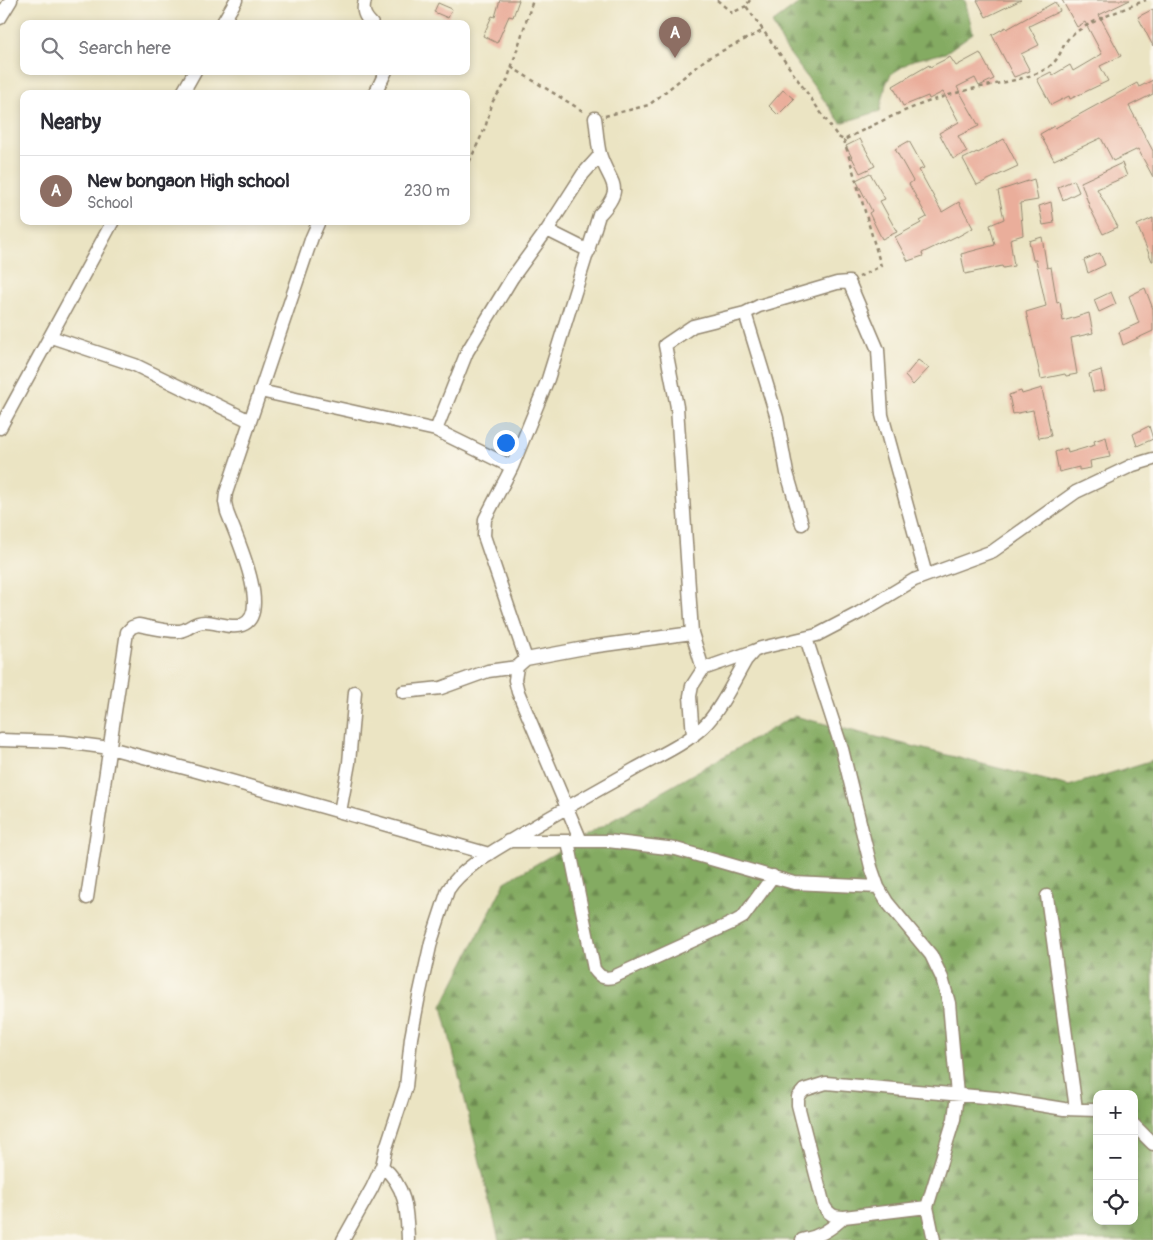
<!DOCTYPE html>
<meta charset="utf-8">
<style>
:root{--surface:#fff;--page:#f2f2f3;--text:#2b2b33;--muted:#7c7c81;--line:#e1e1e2;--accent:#1a73e8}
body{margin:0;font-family:Pangolin,sans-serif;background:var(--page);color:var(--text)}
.controls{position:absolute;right:15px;bottom:15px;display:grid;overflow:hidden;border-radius:10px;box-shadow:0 2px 8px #0003}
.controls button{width:45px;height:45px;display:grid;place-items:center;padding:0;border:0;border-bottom:1px solid var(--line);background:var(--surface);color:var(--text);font:25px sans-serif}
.you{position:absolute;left:505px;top:442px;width:18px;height:18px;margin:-12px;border:4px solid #fff;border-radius:50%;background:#1a73e8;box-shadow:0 0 0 8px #1a73e833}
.badge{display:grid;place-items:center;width:32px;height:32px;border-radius:50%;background:var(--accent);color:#fff;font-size:16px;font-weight:700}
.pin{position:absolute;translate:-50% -41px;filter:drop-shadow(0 1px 2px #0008)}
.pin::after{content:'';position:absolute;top:26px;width:18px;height:15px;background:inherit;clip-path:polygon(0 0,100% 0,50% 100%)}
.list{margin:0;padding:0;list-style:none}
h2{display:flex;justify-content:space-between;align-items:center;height:65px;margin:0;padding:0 20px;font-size:21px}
h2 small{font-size:16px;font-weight:400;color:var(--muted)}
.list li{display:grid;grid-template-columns:32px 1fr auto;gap:15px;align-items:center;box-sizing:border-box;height:70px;padding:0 20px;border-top:1px solid var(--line)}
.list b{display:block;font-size:19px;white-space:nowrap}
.list p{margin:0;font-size:16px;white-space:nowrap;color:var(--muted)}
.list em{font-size:16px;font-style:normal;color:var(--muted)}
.icon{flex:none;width:28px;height:28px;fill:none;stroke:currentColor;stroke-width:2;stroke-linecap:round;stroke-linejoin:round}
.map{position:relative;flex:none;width:1153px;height:1240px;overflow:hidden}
.search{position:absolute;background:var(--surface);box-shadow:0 2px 8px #0003;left:20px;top:20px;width:450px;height:55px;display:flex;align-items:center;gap:12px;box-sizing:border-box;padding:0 18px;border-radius:10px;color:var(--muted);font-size:19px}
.panel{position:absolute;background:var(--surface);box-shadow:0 2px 8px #0003;left:20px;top:90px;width:450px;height:135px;border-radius:10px}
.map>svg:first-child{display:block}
.forest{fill:url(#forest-firs);stroke:#606a40;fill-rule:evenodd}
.building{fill:#eaae9b}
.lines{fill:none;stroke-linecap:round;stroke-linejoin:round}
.minor-casing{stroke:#938770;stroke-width:15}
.path{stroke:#938770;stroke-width:2.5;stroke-dasharray:4 4;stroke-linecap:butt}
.minor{stroke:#fff;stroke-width:12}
</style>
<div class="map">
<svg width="1153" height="1240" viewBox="0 0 1153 1240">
<defs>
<pattern id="forest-firs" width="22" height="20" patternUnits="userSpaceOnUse" patternTransform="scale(1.25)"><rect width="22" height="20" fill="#84ab62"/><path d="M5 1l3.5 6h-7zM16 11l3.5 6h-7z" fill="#6d8b50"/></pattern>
</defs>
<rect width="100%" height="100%" fill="#fbf7ec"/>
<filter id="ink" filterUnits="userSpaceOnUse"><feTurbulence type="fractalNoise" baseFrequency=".02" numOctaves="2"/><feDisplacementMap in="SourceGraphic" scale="10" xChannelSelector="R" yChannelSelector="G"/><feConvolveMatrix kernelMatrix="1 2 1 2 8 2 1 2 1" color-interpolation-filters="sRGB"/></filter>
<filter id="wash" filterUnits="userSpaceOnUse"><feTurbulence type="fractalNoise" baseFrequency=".0096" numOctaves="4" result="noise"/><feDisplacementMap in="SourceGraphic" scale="20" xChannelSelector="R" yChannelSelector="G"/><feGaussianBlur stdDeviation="1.12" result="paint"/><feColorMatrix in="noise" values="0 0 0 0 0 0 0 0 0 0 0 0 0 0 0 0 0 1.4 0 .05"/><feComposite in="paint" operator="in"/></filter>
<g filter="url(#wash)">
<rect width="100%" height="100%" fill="#ebe4c3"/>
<path class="forest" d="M 803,0 L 965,0 L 973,33 L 945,53 L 913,60 L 891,74 L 886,84 L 880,111 L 841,123 L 784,46 L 772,23 Z
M 794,716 L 1069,786 L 1153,760 L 1153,1240 L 499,1240 L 442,1006 L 505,882 ZM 1097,1094 L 1134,1094 L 1134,1221 L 1097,1221 Z"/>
<g id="blocks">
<path class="building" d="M 500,0 L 519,0 L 513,17 L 509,16 L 497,43 L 483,36 L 492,16 L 495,17 Z
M 977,0 L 1021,0 L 986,17 Z
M 1062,0 L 1130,0 L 1099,15 L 1121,56 L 1100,66 L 1108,81 L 1070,99 L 1069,96 L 1051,105 L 1037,79 L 1051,72 L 1053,75 L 1070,65 L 1073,71 L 1102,54 L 1085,22 L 1077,27 Z
M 1055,2 L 1060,11 L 1029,26 L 1039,45 L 1021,54 L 1030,71 L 1014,77 L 992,35 L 1006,27 L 1007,29 Z
M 438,3 L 452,9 L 448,18 L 434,12 Z
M 1153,9 L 1153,46 L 1138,17 Z
M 980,53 L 994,79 L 979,86 L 975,78 L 957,87 L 979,126 L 958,136 L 967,152 L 953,159 L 939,133 L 959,122 L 943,92 L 929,99 L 928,96 L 903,106 L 893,86 L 929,65 L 930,67 L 950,57 L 956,66 Z
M 1153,80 L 1153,94 L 1129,106 L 1153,151 L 1153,177 L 1138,149 L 1113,161 L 1101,138 L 1054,160 L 1040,134 L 1054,126 L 1055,128 L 1137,83 L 1139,87 Z
M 783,90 L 794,99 L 778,115 L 769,106 Z
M 860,139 L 875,166 L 860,173 L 846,146 Z
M 1004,139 L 1018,166 L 977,185 L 963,159 L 977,152 L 978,153 Z
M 909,141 L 924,168 L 919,170 L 942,212 L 959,202 L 973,228 L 957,237 L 957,236 L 922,253 L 923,256 L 908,261 L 895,237 L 921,223 L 920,221 L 927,217 L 909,184 L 913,181 L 895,149 Z
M 1122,163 L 1127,176 L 1097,189 L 1118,227 L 1103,234 L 1090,208 L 1081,182 Z
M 870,173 L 885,199 L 880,201 L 897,232 L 882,239 L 869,213 L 872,211 L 856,180 Z
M 1034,179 L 1038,200 L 1020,203 L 1023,235 L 1010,239 L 1014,266 L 1003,268 L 1002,266 L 965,274 L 961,254 L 995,245 L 990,225 L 1004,219 L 998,191 Z
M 1074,180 L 1079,192 L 1063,200 L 1058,187 Z
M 1051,202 L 1054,223 L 1043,225 L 1039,206 Z
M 1153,218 L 1153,261 L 1152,261 L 1137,225 Z
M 1042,237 L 1047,268 L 1051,267 L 1057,303 L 1060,302 L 1063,321 L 1089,313 L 1093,333 L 1071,338 L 1077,374 L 1066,376 L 1065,374 L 1041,379 L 1026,312 L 1046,306 L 1036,260 L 1033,260 L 1029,241 Z
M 1100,253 L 1105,265 L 1088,273 L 1084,260 Z
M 1145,288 L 1153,309 L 1153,331 L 1123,345 L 1119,332 L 1139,323 L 1129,296 Z
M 1111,292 L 1116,304 L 1099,312 L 1094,300 Z
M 918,360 L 929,368 L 913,385 L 905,376 Z
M 1101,370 L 1105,390 L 1093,392 L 1089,374 Z
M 1042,388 L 1051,436 L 1039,438 L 1033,410 L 1013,414 L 1009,395 L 1021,391 L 1022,394 Z
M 1149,426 L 1153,439 L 1137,446 L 1133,434 Z
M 1106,437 L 1110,457 L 1090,461 L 1091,468 L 1079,470 L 1079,467 L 1059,472 L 1055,452 L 1067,448 L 1068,453 L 1095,445 L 1094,441 Z"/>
</g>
</g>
<g filter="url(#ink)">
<use href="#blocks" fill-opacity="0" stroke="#938770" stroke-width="1"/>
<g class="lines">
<g class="minor-casing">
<path id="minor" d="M 365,0 C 362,11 364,16 372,24
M 0,18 L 11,0
M 222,24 L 236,0
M 182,94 L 195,71
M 375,94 L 386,71
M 547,230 L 589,251
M 745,313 L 777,418 L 787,473 L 802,524
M 51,337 L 135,365 L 250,421
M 260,391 L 436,430 L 512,467
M 0,428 L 113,221
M 436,430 L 467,352 L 512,278 L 547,230 L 583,174 L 600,155
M 806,638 L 842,749 L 871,867 L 878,887 L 887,902 L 931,955 L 942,978 L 949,1003 L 957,1095 L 954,1119 L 927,1207 L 934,1240
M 526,659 L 590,647 L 692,633
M 703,669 L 692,633 L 677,407 L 665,345 L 693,326 L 745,313 L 759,306 L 837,283 L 849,282 L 878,350 L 882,415 L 926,575
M 403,692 L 441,688 L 488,671 L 517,667
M 693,736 L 690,696 L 692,686 L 703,669 L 754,651
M 0,740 L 64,742 L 110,748 L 196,771 L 489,854
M 340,812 L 349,763 L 355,692
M 508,841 L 608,841 L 676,849 L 794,883 L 878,887
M 568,841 L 594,969 C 600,977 603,979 613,977 L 734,922 L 743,917 L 773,876
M 581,841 L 518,692 L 515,680 L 517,667 L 526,659 L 484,536 L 485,519 L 512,467 L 548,379 L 599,215 C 627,186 609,184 600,154 C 597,143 597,130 595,118
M 1047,896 L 1076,1109
M 87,898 L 127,632 L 132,627 L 138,625 C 150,627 168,632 180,631 C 189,630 192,622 205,622 C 216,622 232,629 242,625 C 273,614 235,534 227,512 L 225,502 L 226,493 L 312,237 L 319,221
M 1134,1125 L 1153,1144
M 382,1166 C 406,1186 407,1210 408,1240
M 927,1207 L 844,1217 C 834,1217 829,1215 824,1206 L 798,1105 L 798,1097 L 804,1090 L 826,1083 L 996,1098 L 1064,1109 L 1097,1110
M 343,1240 L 372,1188 L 382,1166 L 386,1148 L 406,1087 L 411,1038 L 418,1001 L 431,942 L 448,890 C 460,870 490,853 510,841 C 551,816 593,793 635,769 C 658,756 684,745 703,727 C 718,714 735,679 746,660 L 754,651 L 761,648 L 817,635 L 859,613 L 914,580 L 993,551 L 1076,492 L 1133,465 L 1153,459
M 802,1240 C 819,1237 832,1229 844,1217"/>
</g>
<path class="path" d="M 717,0 L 732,13 L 746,6
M 750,0 L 746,6 L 838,137 L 844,140 C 884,119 920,102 964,91 C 989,84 1018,82 1042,71 C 1064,60 1059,45 1073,34 C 1094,19 1122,10 1146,0
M 511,67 L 586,113
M 605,116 L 649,105 L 706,59 L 764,30
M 844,140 L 881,266 L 859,277
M 466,169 L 485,128 L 493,101 L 507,81 L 533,0"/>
<use href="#minor" class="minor"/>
</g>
</g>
</svg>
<div class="controls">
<button>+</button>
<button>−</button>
<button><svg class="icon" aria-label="locate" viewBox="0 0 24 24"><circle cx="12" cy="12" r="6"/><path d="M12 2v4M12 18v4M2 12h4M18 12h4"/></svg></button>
</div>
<div class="you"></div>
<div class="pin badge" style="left:675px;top:58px;background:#8d6e63">A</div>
<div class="search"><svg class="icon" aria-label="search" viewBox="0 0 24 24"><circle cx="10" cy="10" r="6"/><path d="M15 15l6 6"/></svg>Search here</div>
<section class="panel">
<h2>Nearby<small></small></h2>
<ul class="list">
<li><span class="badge" style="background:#8d6e63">A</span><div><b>New bongaon High school</b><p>School</p></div><em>230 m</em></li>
</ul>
</section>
</div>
